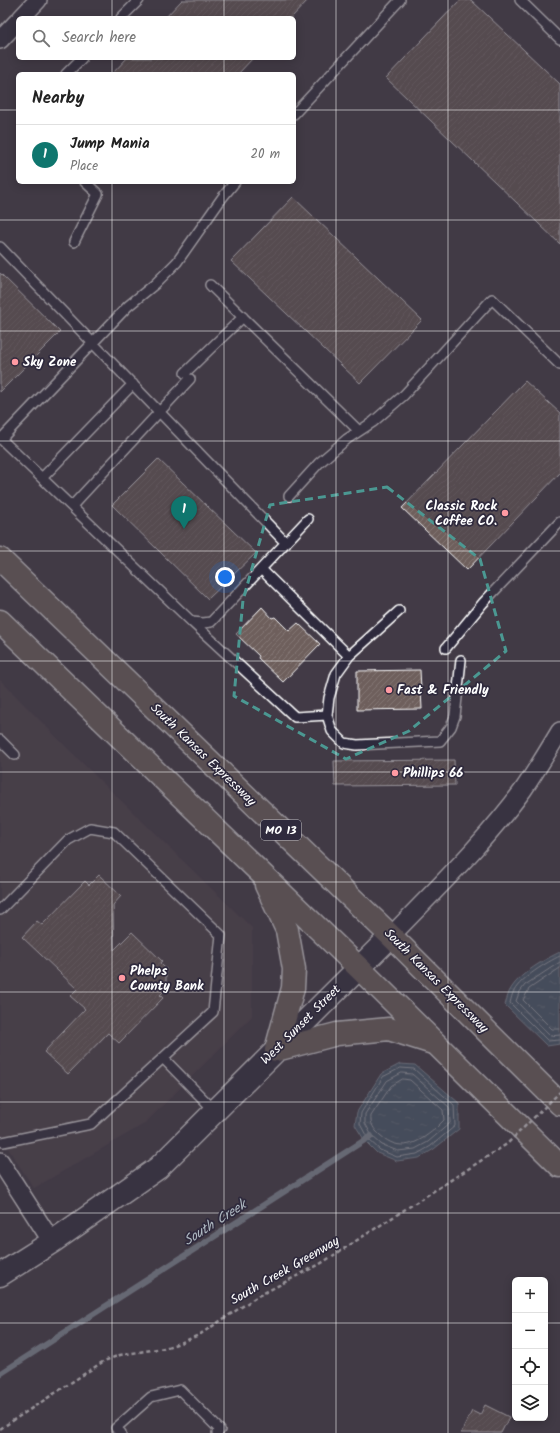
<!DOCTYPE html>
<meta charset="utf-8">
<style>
:root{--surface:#fff;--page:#f6f6f6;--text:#222;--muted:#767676;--line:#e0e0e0;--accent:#0f766e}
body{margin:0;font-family:Kalam,sans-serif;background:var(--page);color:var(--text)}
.controls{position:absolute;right:12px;bottom:12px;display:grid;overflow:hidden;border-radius:6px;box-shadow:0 2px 10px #0003}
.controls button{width:36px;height:36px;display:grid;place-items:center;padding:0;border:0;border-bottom:1px solid var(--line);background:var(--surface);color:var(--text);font:20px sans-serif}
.you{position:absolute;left:225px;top:577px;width:14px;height:14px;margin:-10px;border:3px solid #fff;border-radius:50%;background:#1a73e8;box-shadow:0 0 0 6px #1a73e833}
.badge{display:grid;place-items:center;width:26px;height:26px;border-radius:50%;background:var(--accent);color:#fff;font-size:13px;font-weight:700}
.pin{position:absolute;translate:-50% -33px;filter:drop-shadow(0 1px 2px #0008)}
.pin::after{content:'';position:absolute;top:21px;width:14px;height:12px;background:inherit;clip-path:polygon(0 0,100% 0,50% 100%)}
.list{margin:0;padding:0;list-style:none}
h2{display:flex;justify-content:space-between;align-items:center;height:52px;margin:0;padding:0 16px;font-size:17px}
h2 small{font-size:13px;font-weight:400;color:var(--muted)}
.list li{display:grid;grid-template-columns:26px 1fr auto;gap:12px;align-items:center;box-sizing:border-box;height:60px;padding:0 16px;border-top:1px solid var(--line)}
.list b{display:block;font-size:15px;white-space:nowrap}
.list p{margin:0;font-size:13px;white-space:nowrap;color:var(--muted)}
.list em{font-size:13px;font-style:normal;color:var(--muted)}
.icon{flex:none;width:22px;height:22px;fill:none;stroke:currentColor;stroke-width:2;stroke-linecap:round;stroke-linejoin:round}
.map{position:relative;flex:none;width:560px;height:1433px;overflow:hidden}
.search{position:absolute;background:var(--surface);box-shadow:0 2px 10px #0003;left:16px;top:16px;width:280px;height:44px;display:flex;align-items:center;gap:10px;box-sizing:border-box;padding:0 14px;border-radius:6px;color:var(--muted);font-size:15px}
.panel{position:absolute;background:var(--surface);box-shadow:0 2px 10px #0003;left:16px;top:72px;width:280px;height:112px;border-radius:6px}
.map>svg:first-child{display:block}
.built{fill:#4f454d}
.water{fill:url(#water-ripples);stroke:#93a1ac}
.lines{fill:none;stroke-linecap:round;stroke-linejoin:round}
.shore{stroke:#b7c0c8;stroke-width:1}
.stream{stroke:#93a1ac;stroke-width:6}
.building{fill:url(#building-hatch);stroke:#fff}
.lane-casing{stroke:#fff;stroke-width:12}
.street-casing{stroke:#fff;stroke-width:20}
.secondary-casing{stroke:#fff;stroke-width:25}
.primary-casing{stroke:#fff;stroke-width:25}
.path{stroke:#fff;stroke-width:2.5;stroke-dasharray:4 3;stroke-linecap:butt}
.lane{stroke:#2f2a3d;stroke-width:9}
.street{stroke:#2f2a3d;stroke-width:17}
.secondary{stroke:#2f2a3d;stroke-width:22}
.primary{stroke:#756964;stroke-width:22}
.path-bridge{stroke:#fff;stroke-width:2.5;stroke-dasharray:4 3;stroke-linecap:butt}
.marked{fill:none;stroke:#4b9892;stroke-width:3;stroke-dasharray:8 5;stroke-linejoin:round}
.grid{fill:none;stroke:#fff;stroke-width:1;stroke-opacity:0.55}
.poi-dot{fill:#ff9aa2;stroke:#2f2a3d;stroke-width:1.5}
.labels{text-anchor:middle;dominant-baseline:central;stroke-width:3.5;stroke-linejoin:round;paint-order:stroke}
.shield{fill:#2f2a3d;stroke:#c1bfc5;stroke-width:1}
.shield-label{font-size:12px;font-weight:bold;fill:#fff}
.poi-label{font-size:13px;font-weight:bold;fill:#fff;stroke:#2f2a3d;text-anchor:start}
.street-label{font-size:13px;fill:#fff;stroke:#2f2a3d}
.water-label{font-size:14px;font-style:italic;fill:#aeb8c1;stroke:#2f2a3d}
</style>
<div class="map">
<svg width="560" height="1433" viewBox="0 0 560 1433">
<defs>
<pattern id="water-ripples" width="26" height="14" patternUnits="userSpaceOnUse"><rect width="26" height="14" fill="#4b6275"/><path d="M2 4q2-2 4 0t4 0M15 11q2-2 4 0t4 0" fill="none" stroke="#667a8a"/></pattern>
<pattern id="building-hatch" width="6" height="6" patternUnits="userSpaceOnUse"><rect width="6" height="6" fill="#6e5f5c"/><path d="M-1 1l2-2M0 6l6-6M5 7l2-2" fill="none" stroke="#847774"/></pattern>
</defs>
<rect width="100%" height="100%" fill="#423a46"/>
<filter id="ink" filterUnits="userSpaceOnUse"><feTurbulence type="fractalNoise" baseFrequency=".025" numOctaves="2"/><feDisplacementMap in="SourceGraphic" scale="8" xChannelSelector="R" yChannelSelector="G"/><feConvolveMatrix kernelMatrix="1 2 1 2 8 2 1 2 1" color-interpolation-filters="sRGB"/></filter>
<g filter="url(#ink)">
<path class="built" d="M 0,680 L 76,757 L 252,928 L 252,1016 L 144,1124 L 34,1188 L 0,1136 Z"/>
<path class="water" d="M 560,952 L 560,1044 L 547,1046 L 505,1005 C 507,999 508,992 512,987 C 521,973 545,959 560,952 Z
M 400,1064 L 415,1065 L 459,1103 L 459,1129 L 434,1149 L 419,1158 L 397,1161 L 377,1153 L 365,1141 L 355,1125 L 357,1112 L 381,1074 Z"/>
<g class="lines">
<path class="shore" d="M 560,956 C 547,962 521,978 514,991 C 512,994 511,999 510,1003 L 548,1041 L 560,1040
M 560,962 L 525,985 L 519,993 L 516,1001 L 550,1036 L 560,1035
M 560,968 L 529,989 L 523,1000 L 552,1029 L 560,1029
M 401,1068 L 414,1069 L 454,1105 L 455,1126 L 431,1146 L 417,1154 L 397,1157 L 380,1150 L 368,1139 L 360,1124 L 361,1113 L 383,1077 Z
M 402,1073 L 412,1074 L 449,1107 L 450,1123 L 428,1142 L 415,1149 L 398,1151 L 382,1145 L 372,1136 L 365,1123 L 365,1114 L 387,1081 Z
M 403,1079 L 410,1080 L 443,1110 L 444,1120 C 441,1123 438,1126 435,1129 C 417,1144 400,1153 380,1135 C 374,1130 370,1123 371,1116 L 391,1086 Z"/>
<path class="stream" d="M 0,1374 L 371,1136"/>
</g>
<path class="building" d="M 182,0 L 308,0 L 291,18 L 165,18 Z
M 460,0 L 471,0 L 560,84 L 560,244 L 386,78 Z
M 127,58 L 253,58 L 238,74 L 112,74 Z
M 293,197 L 422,320 L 360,383 L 231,261 Z
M 0,273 L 60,332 L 0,392 Z
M 525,381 L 560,413 L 560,473 L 467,570 L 402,508 Z
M 158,459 L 256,553 L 208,599 L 112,505 Z
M 262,607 L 272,618 L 275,617 L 289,631 L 298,623 L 320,644 L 283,682 L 258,658 L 259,656 L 236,634 Z
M 420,670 L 422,709 L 357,710 L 357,671 Z
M 454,760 L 455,785 L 335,786 L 334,761 Z
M 99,875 L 121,896 L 113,905 L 114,950 L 132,932 L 162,961 L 160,963 L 166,969 L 166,989 L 160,995 L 163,998 L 119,1043 L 108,1033 L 68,1074 L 44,1052 L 85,1009 L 70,996 L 77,989 L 22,937 L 37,921 L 42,925 L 85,881 L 89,885 Z
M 485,1405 L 509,1417 L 501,1433 L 461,1433 L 472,1411 L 480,1415 Z"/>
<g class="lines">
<g class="lane-casing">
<path id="lane" d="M 520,0 L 560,39
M 121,18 L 139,0
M 66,74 L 82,58
M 294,114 L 400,0
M 74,242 L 98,194 L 85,182
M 0,247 L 286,543
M 210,285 L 359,431
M 185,373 L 243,317
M 0,438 L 192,622 L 203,623 L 211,622 L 308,519
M 1,439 L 128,306 L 155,284 L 177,262 L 222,198 L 235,182
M 42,478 L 133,384
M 289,496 L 319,463 L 347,439 L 373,422 L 404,395 L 492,299 L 560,365
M 72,506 L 190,379
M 261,569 L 349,656
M 399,611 L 349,656 L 336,674 L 329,698 L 327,715 L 332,731 L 344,743 L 357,745 L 440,741 L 451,727 L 455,716 L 461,660
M 192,622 L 295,717 L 327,715
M 446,648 L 483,603 L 560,522
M 0,740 L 15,755
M 0,910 L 68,840 L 90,828 L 114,832 L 221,935 L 213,1012 L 91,1124 L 3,1142
M 163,1058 L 215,1111
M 121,1433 L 116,1428 L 151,1397 L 180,1390 L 220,1430 L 217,1433"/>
</g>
<g class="street-casing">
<path id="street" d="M 21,18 L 38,0
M 0,40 L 18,21
M 391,936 C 436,889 484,843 523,790 C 536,771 548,751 560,731
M 0,1161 L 52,1242"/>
</g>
<g class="secondary-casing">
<path id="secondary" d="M 0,1275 L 52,1242 L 158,1168 L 391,936"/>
</g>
<g class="primary-casing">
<path id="primary" d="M 0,559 L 391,936 L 560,1104
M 0,621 L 359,968 L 560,1166
M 266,885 L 287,930 L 294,969 L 293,988 L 276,1050 L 337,1034 L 389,1029 L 433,1043"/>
</g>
<path class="path" d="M 0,1429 L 104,1361 L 120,1355 L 164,1348 L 180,1343 L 199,1335 L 258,1296 L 320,1264"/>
<use href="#lane" class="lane"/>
<use href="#street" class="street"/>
<use href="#secondary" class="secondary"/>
<use href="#primary" class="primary"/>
<path class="path-bridge" d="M 320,1264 L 507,1144 L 560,1092"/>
</g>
</g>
<path d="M0 0H560V1433H0ZM 387,487 L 480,559 L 506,651 L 409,731 L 346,759 L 234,696 L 243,600 L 270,505 Z" fill="#423a46" fill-opacity=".55" fill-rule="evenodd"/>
<path class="marked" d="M 387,487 L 480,559 L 506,651 L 409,731 L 346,759 L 234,696 L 243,600 L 270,505 Z"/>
<path class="grid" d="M 112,0 L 112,18M 224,0 L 224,18M 336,0 L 336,1433M 448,0 L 448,1433M 112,58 L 112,74M 224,58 L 224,74M 0,110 L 18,110M 294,110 L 560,110M 112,182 L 112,1433M 224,182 L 224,1433M 0,220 L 560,220M 0,331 L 560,331M 0,441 L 560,441M 0,551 L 560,551M 0,661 L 560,661M 0,772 L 560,772M 0,882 L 560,882M 0,992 L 560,992M 0,1102 L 560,1102M 0,1213 L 560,1213M 0,1323 L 515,1323M 545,1323 L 560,1323"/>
<g class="poi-dot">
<circle cx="15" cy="362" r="4"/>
<circle cx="505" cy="513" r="4"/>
<circle cx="389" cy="690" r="4"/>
<circle cx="395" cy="773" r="4"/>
<circle cx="122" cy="978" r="4"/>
</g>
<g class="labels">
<rect class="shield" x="261" y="820" width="40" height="20" rx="3"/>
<g class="shield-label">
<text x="281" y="830">MO 13</text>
</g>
<g class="poi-label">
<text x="23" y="362">Sky Zone</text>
<text x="497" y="506" text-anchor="end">Classic Rock<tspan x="497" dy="15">Coffee CO.</tspan></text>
<text x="397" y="690">Fast &amp; Friendly</text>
<text x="403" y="773">Phillips 66</text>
<text x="130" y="971">Phelps<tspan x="130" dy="15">County Bank</tspan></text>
</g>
<g class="street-label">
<text transform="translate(203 755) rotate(44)">South Kansas Expressway</text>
<text transform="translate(436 981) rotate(45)">South Kansas Expressway</text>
<text transform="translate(301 1025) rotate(-45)">West Sunset Street</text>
<text transform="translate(285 1271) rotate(-30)">South Creek Greenway</text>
</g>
<g class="water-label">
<text transform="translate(215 1223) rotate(-33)">South Creek</text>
</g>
</g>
</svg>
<div class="controls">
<button>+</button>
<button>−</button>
<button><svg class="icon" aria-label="locate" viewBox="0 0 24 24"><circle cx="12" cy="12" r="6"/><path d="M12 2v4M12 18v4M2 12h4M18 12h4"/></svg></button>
<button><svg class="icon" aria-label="layers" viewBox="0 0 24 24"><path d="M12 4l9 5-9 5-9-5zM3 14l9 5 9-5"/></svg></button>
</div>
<div class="you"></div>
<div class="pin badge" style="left:184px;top:529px">1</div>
<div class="search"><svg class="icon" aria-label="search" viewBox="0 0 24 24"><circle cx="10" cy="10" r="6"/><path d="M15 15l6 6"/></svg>Search here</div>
<section class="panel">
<h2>Nearby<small></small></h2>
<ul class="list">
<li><span class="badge">1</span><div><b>Jump Mania</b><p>Place</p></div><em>20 m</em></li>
</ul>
</section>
</div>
